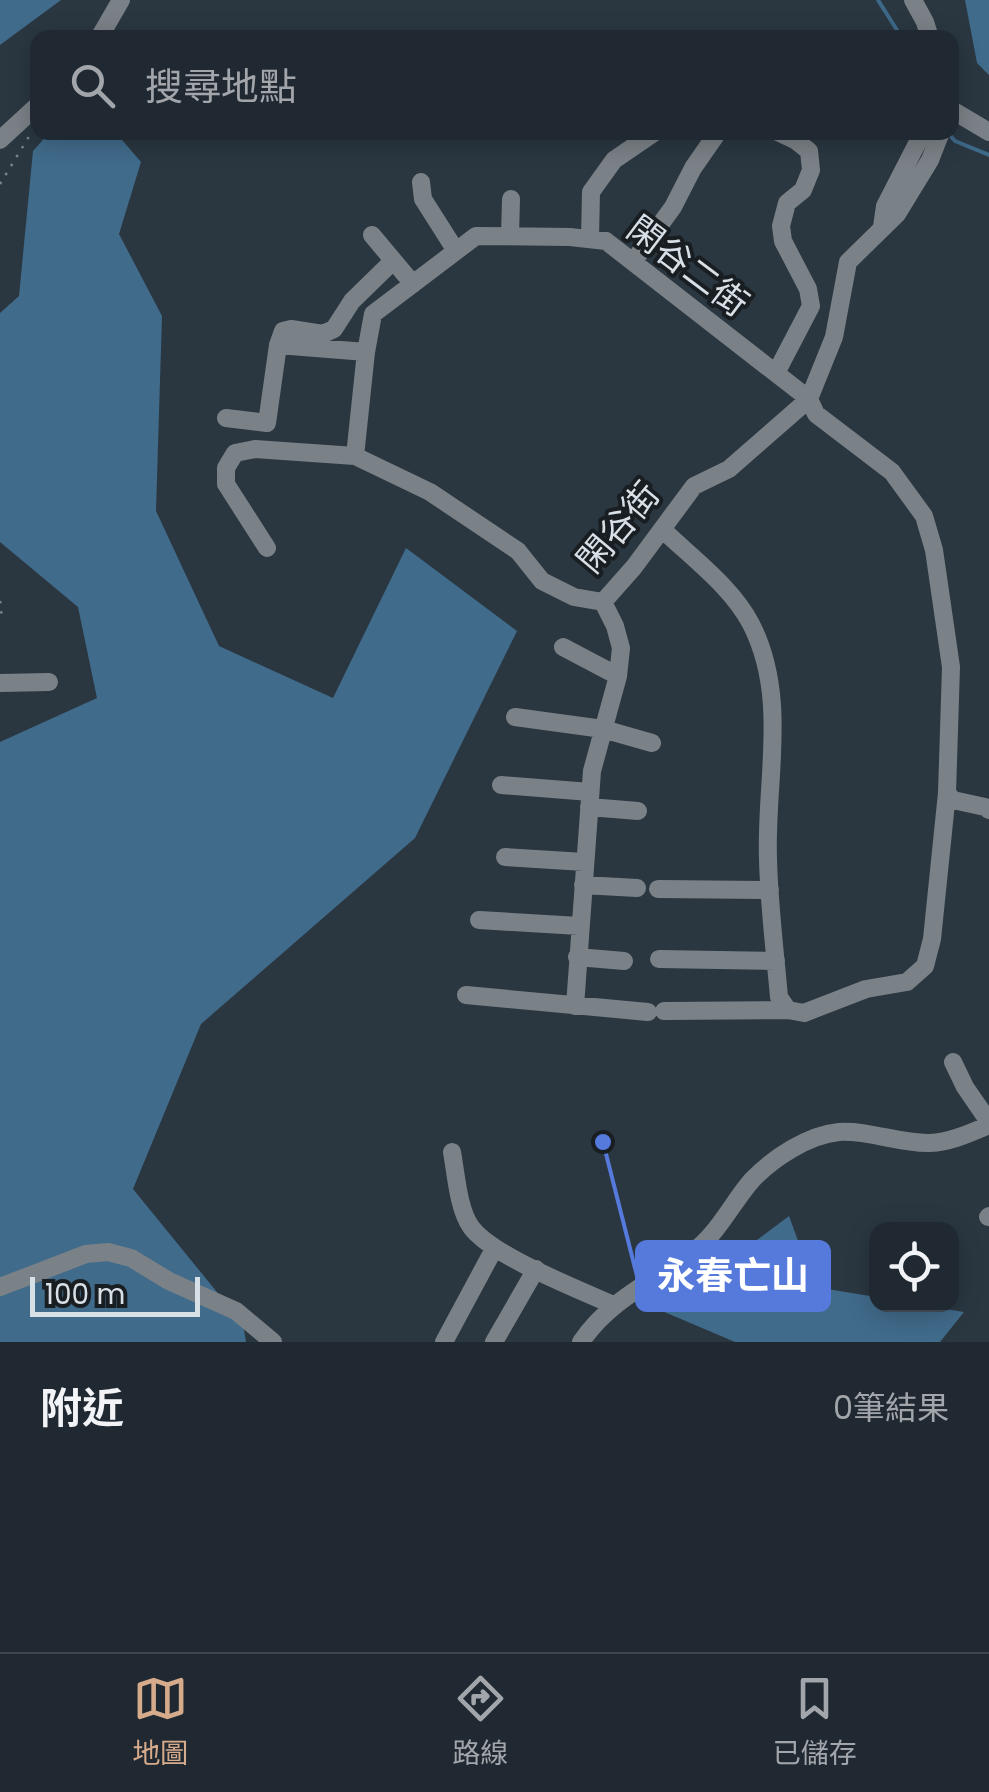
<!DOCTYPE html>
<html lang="zh-TW">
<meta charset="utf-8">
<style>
:root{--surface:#202931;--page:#2d353d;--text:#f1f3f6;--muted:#a2a6ab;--line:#3d454d;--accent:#d6ab8b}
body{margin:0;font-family:Poppins,"Noto Sans TC",sans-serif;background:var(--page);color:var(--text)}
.controls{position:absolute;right:30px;bottom:30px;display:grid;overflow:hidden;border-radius:20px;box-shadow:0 5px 25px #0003}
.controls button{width:90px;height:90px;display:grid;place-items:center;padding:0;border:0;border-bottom:2px solid var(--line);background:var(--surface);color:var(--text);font:50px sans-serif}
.scale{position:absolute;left:30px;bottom:25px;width:170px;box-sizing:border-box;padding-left:10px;border:5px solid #d8e0e7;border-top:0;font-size:28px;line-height:35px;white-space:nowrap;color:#d8e0e7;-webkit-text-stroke:8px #181e22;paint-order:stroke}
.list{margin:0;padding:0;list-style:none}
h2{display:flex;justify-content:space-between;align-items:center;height:130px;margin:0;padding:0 40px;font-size:42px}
h2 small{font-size:32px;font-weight:400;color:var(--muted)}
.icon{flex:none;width:55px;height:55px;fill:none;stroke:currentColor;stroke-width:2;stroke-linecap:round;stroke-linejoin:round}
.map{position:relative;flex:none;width:989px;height:1342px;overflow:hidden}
.search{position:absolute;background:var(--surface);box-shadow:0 5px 25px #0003;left:30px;right:30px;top:30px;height:110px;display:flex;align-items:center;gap:25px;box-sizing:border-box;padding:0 35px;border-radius:20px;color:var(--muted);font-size:38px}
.sheet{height:310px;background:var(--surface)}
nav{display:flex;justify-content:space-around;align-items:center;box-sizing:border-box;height:140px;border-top:2px solid var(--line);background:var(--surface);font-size:28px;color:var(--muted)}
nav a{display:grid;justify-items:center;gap:5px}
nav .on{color:var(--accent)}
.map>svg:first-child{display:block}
.forest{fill:#416b8b}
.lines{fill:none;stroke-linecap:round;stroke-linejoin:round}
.stream{stroke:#3e6888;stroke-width:4}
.path{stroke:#79848c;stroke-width:2.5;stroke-dasharray:2.5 8;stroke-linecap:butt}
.minor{stroke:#7b8287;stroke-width:18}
.labels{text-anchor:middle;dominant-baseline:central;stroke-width:8;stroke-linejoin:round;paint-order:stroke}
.street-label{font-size:35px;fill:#d8e0e7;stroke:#181e22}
.leader{fill:none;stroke:#557adc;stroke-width:4}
.callout-dot{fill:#557adc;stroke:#181e22;stroke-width:4}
.callout{fill:#557adc;stroke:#557adc;stroke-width:4}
.callout-label{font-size:38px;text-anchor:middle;font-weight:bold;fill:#fff}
</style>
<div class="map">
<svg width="989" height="1342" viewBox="0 0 989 1342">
<rect width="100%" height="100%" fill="#2a3741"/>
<path class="forest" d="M 0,0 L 61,0 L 0,45 Z
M 965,0 L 989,0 L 989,75 L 977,63 Z
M 49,133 L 116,133 L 141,162 L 119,234 L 162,316 L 156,511 L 219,646 L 333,698 L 406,548 L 517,631 L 415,838 L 201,1024 L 133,1189 L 243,1324 L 246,1342 L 0,1342 L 0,742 L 97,698 L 78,607 L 0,542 L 0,313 L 19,296 L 33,151 Z
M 789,1216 L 815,1287 L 876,1297 L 876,1304 L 921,1305 L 964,1312 L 940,1342 L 735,1342 L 662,1311 Z"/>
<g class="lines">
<path class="stream" d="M 878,0 L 902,38
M 947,132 L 955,141 L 989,155"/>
<path class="path" d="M 0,184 L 33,130
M 0,601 L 2,611 L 0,615"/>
<path class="minor" d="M 913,0 L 925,22 L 930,38
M 99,38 L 121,0
M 952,110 L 989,132
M 0,140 L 38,105
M 421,182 L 423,199 L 456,251
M 882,227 L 885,206 L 923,132
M 372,235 L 413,284
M 510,236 L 511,199
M 590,239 L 591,192 L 614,160 L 655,132
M 633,262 L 673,207 L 693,168 L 718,132
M 278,345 L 283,331 L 291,329 L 323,334 L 334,329 L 352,301 L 393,261
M 776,373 L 811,306 L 808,289 L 783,241 L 781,226 L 787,203 L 803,190 L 811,170 L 809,151 L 795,140 L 778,132
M 226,418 L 267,423 L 278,345 L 366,352
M 355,456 L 366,352 L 373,314 L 476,236 L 570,237 L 606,241 L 809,399 L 816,414 L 892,472 L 924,516 L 934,550 L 951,667 L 947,793 L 932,939 L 925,966 L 907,982 L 866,989 L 804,1013 L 788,1010 L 779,997 C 775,951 769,905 768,859 C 765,781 789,698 751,624 C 732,587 692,558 662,529
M 267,548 L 226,484 L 226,468 L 235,453 L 255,449 L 355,456 L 430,492 L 518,551 L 542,581 L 574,597 L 603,602 L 634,567 L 694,486 L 729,469 L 809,399 L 834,337 L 848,262 L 897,214 L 930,160 L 941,132
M 563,647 L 618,676
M 0,683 L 49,682
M 515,717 L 603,729 L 652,743
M 501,785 L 590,792
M 947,793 L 953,800 L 985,807 L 989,810
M 589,807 L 638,811
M 505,857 L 584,862
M 583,885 L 637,888
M 658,889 L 770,890
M 479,920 L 579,926
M 577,957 L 624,961
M 659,959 L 776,961
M 466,995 L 648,1012
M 575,1006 L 592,771 L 618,676 L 621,648 L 615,626 L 603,602
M 664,1011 L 788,1010
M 953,1062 L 965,1087 L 989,1122
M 452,1152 C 456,1173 458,1209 471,1227 C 492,1256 578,1289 613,1305
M 988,1217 L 989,1216
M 0,1287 L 86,1254 L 108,1252 L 131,1258 L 169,1281 L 236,1311 L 273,1342
M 444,1342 L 494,1249
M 494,1342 L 536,1269
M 581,1342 C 609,1300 654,1281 694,1251 C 719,1232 732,1203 752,1180 C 773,1158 808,1135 839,1132 C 869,1130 900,1144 930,1143 C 951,1142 970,1133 989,1125"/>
</g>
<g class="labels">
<g class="street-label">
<text transform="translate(688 266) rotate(37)">閑谷二街</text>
<text transform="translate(618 527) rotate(-50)">閑谷街</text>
</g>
</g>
<path class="leader" d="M603 1142L637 1276"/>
<circle class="callout-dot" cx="603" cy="1142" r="10"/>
<rect class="callout" x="637" y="1242" width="192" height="68" rx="10"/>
<g class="callout-label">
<text x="733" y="1289">永春亡山</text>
</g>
</svg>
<div class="controls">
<button><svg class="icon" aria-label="locate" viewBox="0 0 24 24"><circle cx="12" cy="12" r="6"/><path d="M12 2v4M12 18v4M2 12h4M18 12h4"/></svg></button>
</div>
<div class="scale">100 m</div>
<div class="search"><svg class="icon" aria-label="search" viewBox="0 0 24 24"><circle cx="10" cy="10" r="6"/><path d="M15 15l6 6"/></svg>搜尋地點</div>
</div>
<section class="sheet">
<h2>附近<small>0筆結果</small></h2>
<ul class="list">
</ul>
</section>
<nav>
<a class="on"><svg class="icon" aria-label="map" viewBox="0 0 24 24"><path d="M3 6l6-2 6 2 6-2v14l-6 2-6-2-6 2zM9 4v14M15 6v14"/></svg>地圖</a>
<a><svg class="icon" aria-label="directions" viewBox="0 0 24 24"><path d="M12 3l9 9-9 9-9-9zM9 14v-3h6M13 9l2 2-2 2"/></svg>路線</a>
<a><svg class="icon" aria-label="saved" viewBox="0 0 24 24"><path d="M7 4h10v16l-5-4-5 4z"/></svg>已儲存</a>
</nav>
